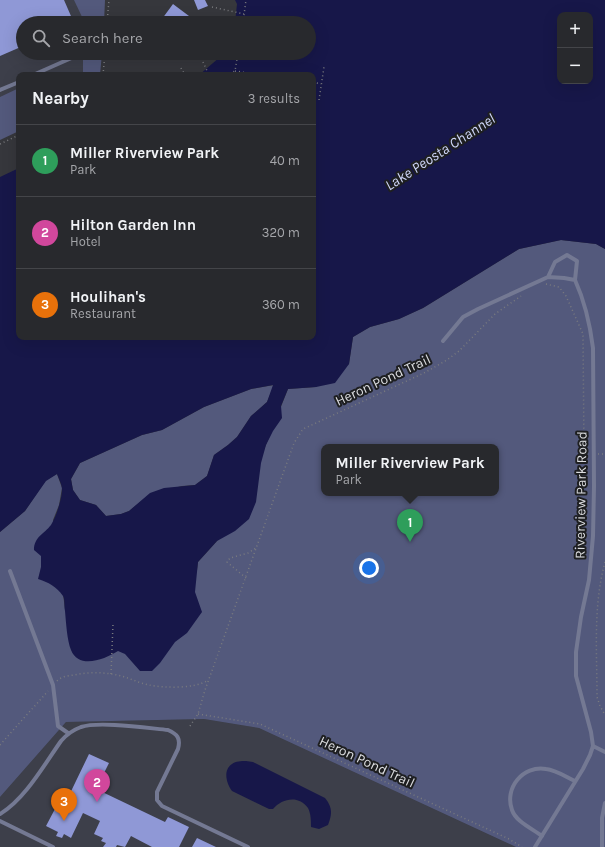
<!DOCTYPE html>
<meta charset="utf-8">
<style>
:root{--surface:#28292d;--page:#343539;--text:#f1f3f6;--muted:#a5a6aa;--line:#444549;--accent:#98cb37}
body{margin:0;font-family:Karla,sans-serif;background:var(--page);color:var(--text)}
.controls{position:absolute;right:12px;top:12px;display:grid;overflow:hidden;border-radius:8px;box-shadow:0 4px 16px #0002}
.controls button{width:36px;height:36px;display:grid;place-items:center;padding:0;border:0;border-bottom:1px solid var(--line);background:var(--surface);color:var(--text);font:20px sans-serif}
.you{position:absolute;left:369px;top:568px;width:14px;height:14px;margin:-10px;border:3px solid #fff;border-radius:50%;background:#1a73e8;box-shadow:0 0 0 6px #1a73e833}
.badge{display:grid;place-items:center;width:26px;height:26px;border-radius:50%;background:var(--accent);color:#fff;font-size:13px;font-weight:700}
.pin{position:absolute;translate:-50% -33px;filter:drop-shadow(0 1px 2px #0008)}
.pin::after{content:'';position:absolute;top:21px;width:14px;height:12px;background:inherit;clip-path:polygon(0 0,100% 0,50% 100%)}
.popup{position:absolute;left:321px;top:444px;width:178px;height:52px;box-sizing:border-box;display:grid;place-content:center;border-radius:8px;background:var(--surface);filter:drop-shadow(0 1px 3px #0005);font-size:13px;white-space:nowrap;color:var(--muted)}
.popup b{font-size:15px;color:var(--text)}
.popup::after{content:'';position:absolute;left:50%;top:100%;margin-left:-8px;border:8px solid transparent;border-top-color:var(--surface)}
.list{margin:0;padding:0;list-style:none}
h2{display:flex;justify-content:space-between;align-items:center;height:52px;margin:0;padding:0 16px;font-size:17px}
h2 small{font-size:13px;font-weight:400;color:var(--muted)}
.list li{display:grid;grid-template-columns:26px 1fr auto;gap:12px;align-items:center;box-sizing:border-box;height:72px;padding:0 16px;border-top:1px solid var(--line)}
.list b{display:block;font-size:15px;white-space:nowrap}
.list p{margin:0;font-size:13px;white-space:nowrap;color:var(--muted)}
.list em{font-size:13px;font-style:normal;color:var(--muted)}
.icon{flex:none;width:22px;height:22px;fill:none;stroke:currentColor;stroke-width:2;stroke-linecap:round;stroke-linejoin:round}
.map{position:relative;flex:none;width:605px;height:847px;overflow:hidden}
.search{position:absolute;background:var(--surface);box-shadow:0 4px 16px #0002;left:16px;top:16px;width:300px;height:44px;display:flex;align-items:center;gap:10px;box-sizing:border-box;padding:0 14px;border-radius:22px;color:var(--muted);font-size:15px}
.panel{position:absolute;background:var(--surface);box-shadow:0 4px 16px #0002;left:16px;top:72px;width:300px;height:268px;border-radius:8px}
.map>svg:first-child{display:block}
.built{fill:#3d3f4a}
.green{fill:#53597c;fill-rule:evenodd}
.water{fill:#171749;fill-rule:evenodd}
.building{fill:#8f98d6}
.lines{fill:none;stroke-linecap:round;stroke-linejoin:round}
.path{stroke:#7a7b7f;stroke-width:1.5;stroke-dasharray:1 3;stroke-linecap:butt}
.service{stroke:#747993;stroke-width:4}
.labels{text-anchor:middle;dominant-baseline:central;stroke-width:4;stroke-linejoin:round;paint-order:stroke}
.street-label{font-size:14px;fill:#dbdcdf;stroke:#1e1f21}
.water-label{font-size:15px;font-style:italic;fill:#ced5f8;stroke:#1e1f21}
</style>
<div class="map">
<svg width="605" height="847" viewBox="0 0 605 847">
<rect width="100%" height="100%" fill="#36373c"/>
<path class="built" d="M 0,0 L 96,0 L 94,23 L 23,23 L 23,53 L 92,53 L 91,75 L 19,75 L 19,117 L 0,126 Z
M 204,719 L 259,728 L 516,847 L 0,847 L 0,797 L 66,722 Z"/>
<path class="green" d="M 74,0 L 105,0 L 104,23 L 83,23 L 83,19 Z
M 83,53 L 102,53 L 100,75 L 83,75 Z
M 19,88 L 19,131 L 0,140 L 0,97 Z
M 561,240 L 596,244 L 605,249 L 605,847 L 516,847 L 259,728 L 204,719 L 66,722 L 0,797 L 0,532 L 25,511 L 46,480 L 57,474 L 62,488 L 59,505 L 53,520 L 65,609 L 197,570 L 198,562 L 217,541 L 260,460 L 288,389 L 316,387 L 349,364 L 353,337 L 370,327 L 399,319 L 423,308 L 519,249 ZM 324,447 L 496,447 L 496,493 L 324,493 Z
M 274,385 L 267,402 L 251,416 L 237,437 L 228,445 L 214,455 L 207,476 L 195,485 L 182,486 L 150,494 L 129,511 L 121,514 L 106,516 L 96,505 L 80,500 L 73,490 L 71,479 L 80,463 L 142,435 L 162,430 L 204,407 L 251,389 Z"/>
<path class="water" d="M 235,0 L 605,0 L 605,249 L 596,244 L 561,240 L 519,249 L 423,308 L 399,319 L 370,327 L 353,337 L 349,364 L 335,383 L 316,387 L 288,389 L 281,406 L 282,418 L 273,431 L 266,445 L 261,463 L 256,502 L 249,519 L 235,531 L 217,541 L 198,562 L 195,592 L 202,612 L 187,633 L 175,642 L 160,663 L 152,671 L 140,671 L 125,654 L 118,651 C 105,659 79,670 71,650 C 67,640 66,622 65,611 C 64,606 65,599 63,596 C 57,587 48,582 38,579 L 41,567 L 41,556 L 34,550 C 34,537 44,534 51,525 C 56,517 62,499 62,489 C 62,485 59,479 57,474 L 46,481 L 25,511 L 0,532 L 0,177 L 19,168 L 19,337 L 313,337 L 313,75 L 199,75 L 220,57 L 222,53 L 309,53 L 309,23 L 235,23 L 237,4 ZM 560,15 L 590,15 L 590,81 L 560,81 ZM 273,385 L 267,402 L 251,416 L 237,437 L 228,445 L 214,455 L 207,476 L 195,485 L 164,488 L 150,493 L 129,511 L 121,514 L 106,516 L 96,505 L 80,500 L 73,490 L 71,479 L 80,463 L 142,435 L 162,430 L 204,407 L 251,389 Z
M 246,761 L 253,762 L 325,798 C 333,808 332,814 328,825 L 319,829 L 311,827 C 311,821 311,814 308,808 C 299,795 282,798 273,809 L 269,809 L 232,791 C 226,783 223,770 232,764 C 236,761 241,761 246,761 Z"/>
<path class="building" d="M 0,0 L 64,0 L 74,23 L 23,23 L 23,46 L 0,56 Z
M 194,0 L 205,0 L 208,6 L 198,10 Z
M 173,4 L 193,19 L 190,23 L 159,23 Z
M 89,754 L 109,763 L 96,789 L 165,822 L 168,817 L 189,827 L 179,847 L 152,847 L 131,836 L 125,847 L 117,845 L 116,847 L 103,847 L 106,843 L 101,841 L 103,838 L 94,834 L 100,821 L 83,813 L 71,838 L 64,834 L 62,838 L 56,836 L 58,832 L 46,826 L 56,807 L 62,810 Z
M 197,838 L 216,847 L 192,847 Z"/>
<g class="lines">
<path class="path" d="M 212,7 L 244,14
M 107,23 L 109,0
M 243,23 L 246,0
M 203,62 L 209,75
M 181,68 L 185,75
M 235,71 L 263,75
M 103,75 L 105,53
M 226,75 L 235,71 L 238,53
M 313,82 L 321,84
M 319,100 L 324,67
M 0,144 L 19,135
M 546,284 L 559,287 L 566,296 L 583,334 L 584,449 L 589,453
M 598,454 L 605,454
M 605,562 C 593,606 597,652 597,697 L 600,706 L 605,715
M 246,578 L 227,562 L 230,558 L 248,553 L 256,548
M 111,674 L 113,624
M 57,681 C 62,676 68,676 74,675 C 88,672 103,672 117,675 C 128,677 138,683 149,685 C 164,688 196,689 208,680
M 198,714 L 260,724 L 509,839 L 522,847
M 190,726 L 198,714 L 205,690 L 294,443 L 303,429 L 424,373 L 447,360 L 459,351 L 495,314 L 521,296
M 0,745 L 48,691"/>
<path class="service" d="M 33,75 L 76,56
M 0,90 L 19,82
M 548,277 L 555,262 L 567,255 L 577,261 L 575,280
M 443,341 L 463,317 L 478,309 L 548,277 L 564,278 L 575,280 C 585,302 590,324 593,348 L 594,486 L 593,536 L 589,580 L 581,617 L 576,652 L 576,676 L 591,732 L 593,746 L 590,755 L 583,769 L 535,847
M 10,571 L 53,685 L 58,726 L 68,733
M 593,746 L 605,752
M 0,814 C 25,799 44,765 61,741 C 67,734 73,730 81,727 C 99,721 147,728 168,730 C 177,734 181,738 178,749 L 157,792 L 157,800 L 162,806 L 248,847
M 0,821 L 53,847
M 542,836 C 533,829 516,822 512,810 C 504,788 523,765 546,769 C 556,770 566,777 575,781
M 602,847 L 602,818 L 605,803"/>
</g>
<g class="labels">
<g class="street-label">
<text transform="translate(383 380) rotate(-25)">Heron Pond Trail</text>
<text transform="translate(581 495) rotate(-89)">Riverview Park Road</text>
<text transform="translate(367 762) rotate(25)">Heron Pond Trail</text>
</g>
<g class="water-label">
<text transform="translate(440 152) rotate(-33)">Lake Peosta Channel</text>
</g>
</g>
</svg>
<div class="controls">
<button>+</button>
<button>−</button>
</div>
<div class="you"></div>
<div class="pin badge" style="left:410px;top:542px;background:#2e9e5b">1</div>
<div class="popup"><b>Miller Riverview Park</b>Park</div>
<div class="pin badge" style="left:97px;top:802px;background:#d1479c">2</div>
<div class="pin badge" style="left:64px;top:821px;background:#e8710a">3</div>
<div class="search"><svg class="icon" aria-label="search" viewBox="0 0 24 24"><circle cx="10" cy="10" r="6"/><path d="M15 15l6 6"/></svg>Search here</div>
<section class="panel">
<h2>Nearby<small>3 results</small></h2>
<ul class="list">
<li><span class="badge" style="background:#2e9e5b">1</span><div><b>Miller Riverview Park</b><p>Park</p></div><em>40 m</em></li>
<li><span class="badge" style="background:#d1479c">2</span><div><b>Hilton Garden Inn</b><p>Hotel</p></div><em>320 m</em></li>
<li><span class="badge" style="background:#e8710a">3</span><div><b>Houlihan's</b><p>Restaurant</p></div><em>360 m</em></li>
</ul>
</section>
</div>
